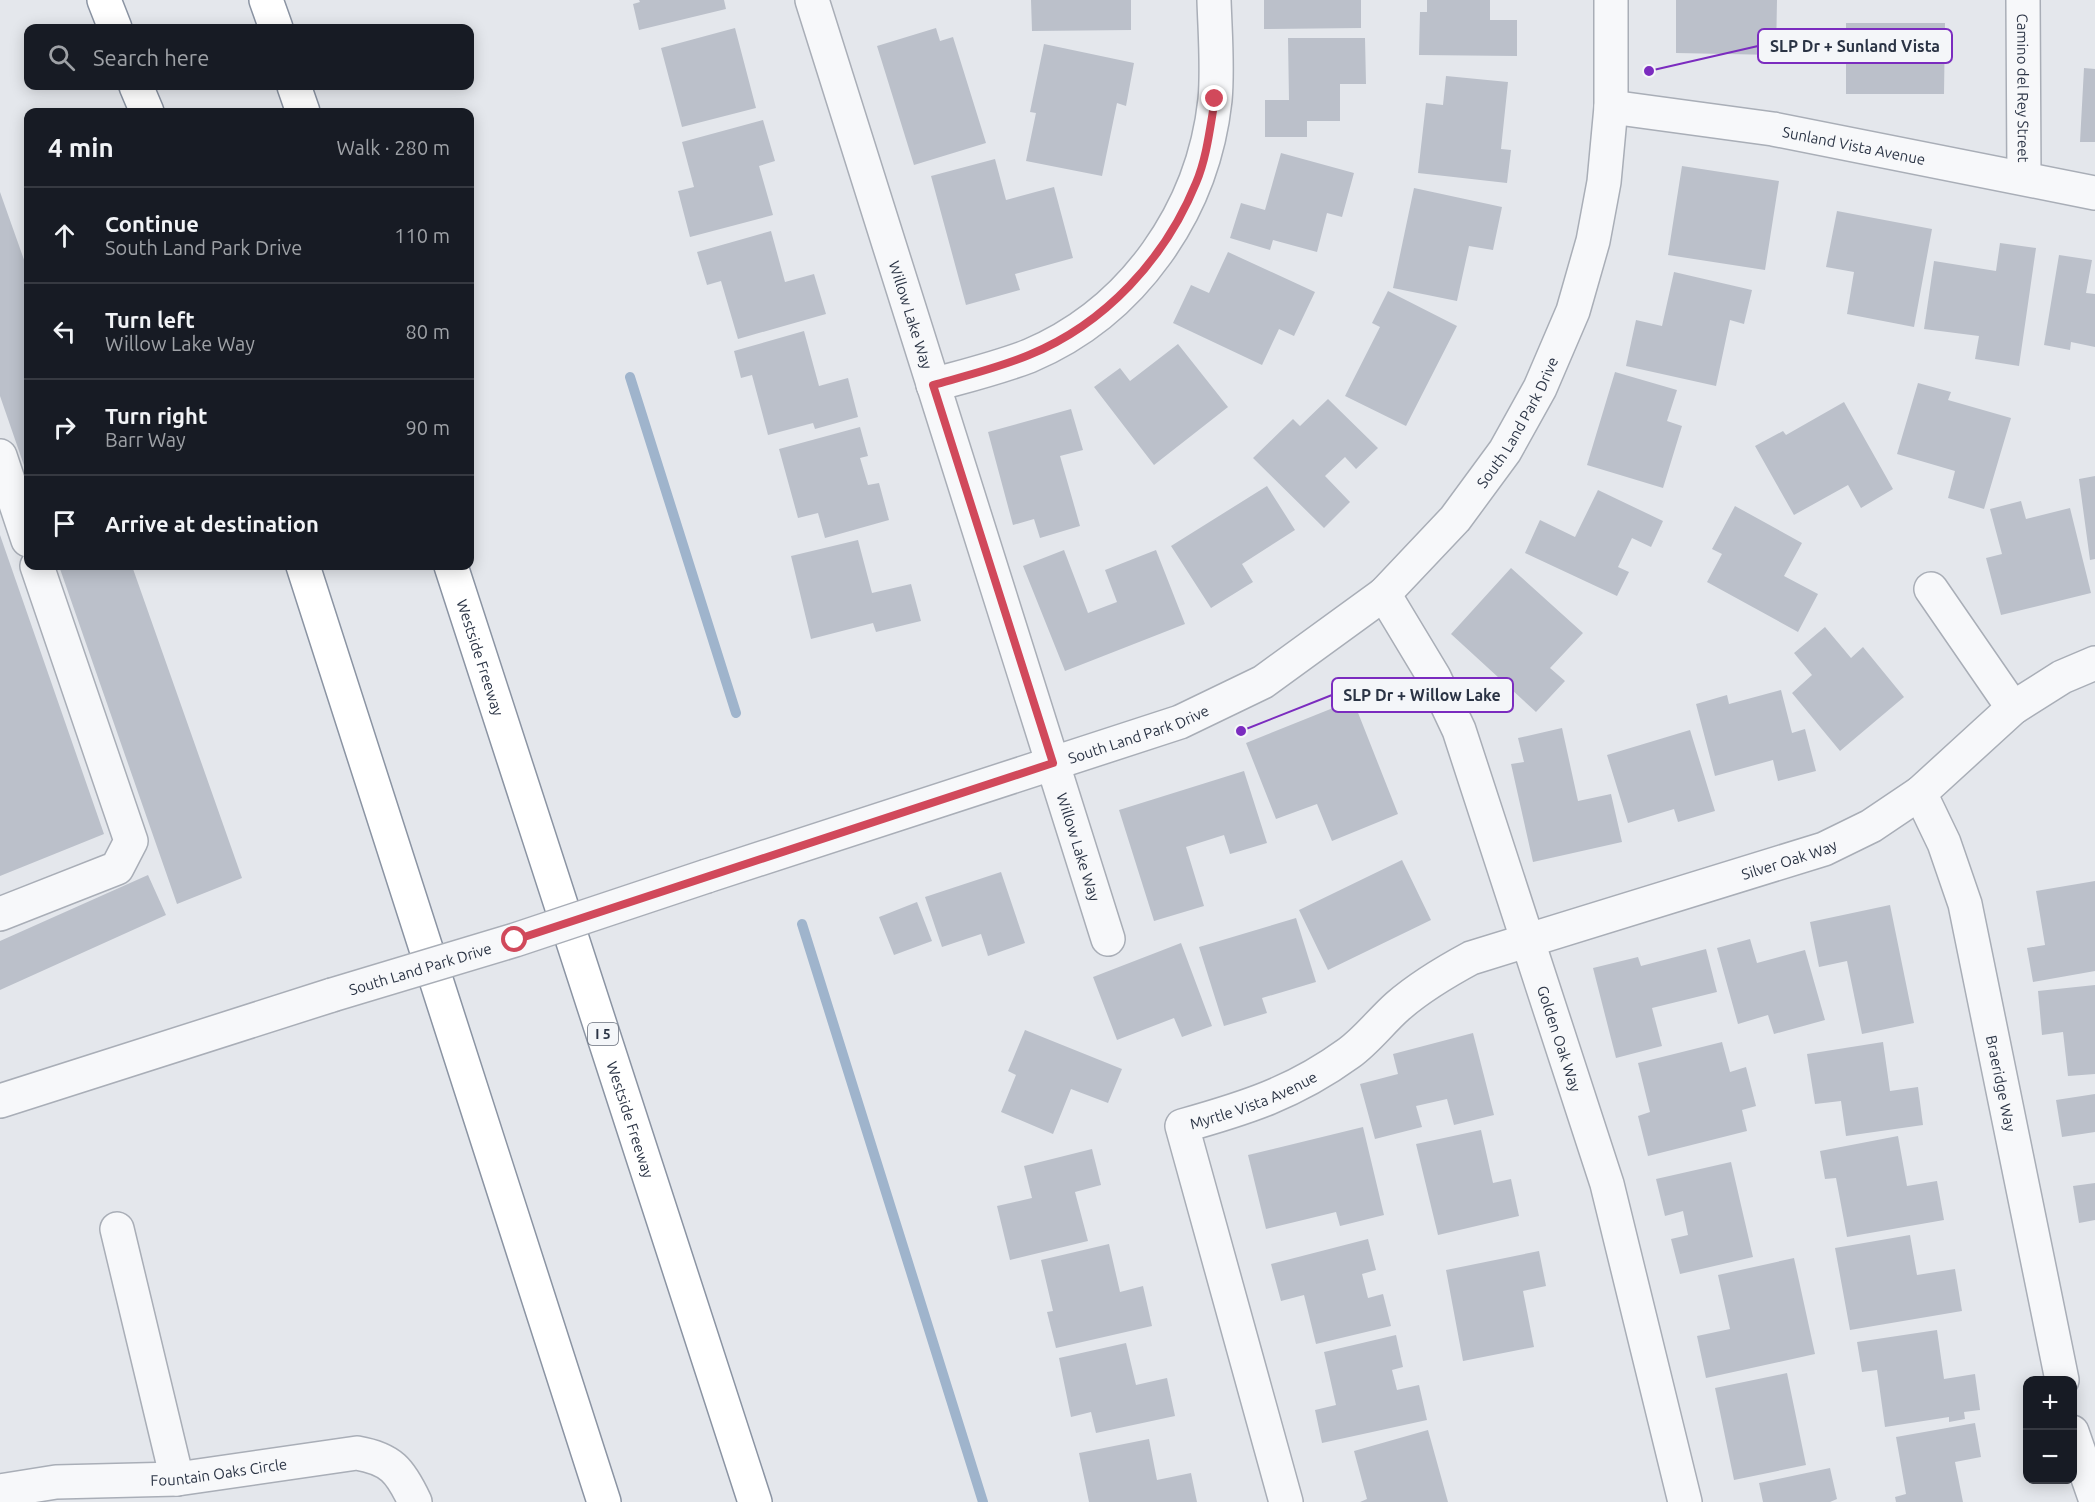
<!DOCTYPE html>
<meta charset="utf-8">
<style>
:root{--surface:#171b24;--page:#242831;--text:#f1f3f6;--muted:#9ea1a6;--line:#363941}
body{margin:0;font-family:Ubuntu,sans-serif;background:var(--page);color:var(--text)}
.controls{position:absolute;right:18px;bottom:18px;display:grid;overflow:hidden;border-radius:12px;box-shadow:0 3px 15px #0003}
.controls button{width:54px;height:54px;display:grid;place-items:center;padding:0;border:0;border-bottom:2px solid var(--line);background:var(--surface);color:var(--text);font:30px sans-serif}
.stop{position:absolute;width:18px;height:18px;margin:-14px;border:4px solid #d1495b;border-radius:50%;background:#fff}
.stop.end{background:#d1495b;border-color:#fff;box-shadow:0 2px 6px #0008}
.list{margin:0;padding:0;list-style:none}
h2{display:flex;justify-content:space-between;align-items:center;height:78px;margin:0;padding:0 24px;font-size:26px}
h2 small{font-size:20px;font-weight:400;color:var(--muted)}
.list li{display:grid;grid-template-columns:39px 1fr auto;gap:18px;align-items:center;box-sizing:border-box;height:96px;padding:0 24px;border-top:2px solid var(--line)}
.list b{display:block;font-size:22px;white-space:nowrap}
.list p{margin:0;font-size:20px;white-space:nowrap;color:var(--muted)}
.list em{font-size:20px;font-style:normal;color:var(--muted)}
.icon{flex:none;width:33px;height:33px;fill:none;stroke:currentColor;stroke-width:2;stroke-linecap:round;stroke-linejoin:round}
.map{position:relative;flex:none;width:2095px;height:1502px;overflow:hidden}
.search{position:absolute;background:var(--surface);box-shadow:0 3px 15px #0003;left:24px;top:24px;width:450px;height:66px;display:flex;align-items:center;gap:15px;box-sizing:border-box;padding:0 21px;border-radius:12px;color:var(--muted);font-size:22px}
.panel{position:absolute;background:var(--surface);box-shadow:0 3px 15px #0003;left:24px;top:108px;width:450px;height:462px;border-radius:12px}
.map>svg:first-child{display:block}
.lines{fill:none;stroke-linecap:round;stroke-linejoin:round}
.stream{stroke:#9fb4cc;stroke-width:10}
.building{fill:#bbc0ca}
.minor-casing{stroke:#a9aeb7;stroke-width:36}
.highway-casing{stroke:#8b94a3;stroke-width:36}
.minor{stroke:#f7f8fa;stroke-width:33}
.highway{stroke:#fff;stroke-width:33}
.minor-bridge-casing{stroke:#a9aeb7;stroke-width:36;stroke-linecap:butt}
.minor-bridge{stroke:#f7f8fa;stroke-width:33}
.route{stroke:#d1495b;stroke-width:8}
.labels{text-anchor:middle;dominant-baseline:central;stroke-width:4.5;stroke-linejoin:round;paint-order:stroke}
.shield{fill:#f4f6f9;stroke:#676e7b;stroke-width:1.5}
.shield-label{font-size:14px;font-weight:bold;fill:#2b3445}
.street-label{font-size:15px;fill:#2b3445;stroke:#f4f6f9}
.leader{fill:none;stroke:#7b2cbf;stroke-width:2}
.callout-dot{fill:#7b2cbf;stroke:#f4f6f9;stroke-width:2}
.callout{fill:#f4f6f9;stroke:#7b2cbf;stroke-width:2}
.callout-label{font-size:16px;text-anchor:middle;font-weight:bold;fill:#2b3445}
</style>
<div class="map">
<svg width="2095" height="1502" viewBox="0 0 2095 1502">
<rect width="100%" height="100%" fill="#e4e7ec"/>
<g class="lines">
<path class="stream" d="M 630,377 L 736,713
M 802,924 L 983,1502"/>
</g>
<path class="building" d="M 639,0 L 724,0 L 726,9 L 639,30 L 633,4 L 640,2 Z
M 1031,0 L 1131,0 L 1131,30 L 1032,31 Z
M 1264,0 L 1361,0 L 1361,28 L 1264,29 Z
M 1427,0 L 1490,0 L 1490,20 L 1517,20 L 1517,56 L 1419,55 L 1420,12 L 1427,12 Z
M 1676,0 L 1777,0 L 1776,55 L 1676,53 Z
M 1846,23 L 1945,23 L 1944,94 L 1846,94 Z
M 735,28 L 756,108 L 682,127 L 661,48 Z
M 936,28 L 940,41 L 953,37 L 986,143 L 914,165 L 877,46 Z
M 1288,38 L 1365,38 L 1366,84 L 1340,84 L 1340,121 L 1307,121 L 1307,137 L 1265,137 L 1265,100 L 1289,100 Z
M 1044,44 L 1134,63 L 1126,106 L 1117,103 L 1102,176 L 1026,161 L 1036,113 L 1030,112 Z
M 2084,68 L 2095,69 L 2095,142 L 2080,142 Z
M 1446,76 L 1508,82 L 1501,149 L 1511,150 L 1507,183 L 1418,173 L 1426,103 L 1443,105 Z
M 763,120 L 775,161 L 759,166 L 773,215 L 690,237 L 678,191 L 694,187 L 682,142 Z
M 1281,153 L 1354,173 L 1342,217 L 1327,213 L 1317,252 L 1273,240 L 1270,250 L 1230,238 L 1241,203 L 1265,210 Z
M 995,159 L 1006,200 L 1054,187 L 1073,258 L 1015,274 L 1020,290 L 966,305 L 931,176 Z
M 1682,166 L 1779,181 L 1765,270 L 1668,255 Z
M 1414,188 L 1502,207 L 1493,250 L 1469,246 L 1457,301 L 1393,288 Z
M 0,192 L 28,271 L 28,477 L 0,396 Z
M 1837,211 L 1932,229 L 1914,327 L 1847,314 L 1854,272 L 1826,267 Z
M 771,231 L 785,282 L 814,274 L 826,314 L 738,339 L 721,281 L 707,285 L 697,252 Z
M 2000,243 L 2036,248 L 2019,366 L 1975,359 L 1979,336 L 1924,329 L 1934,261 L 1996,271 Z
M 1228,252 L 1315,292 L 1294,336 L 1279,329 L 1262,365 L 1173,323 L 1191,285 L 1209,293 Z
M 2059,255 L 2092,260 L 2086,293 L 2095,294 L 2095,347 L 2071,342 L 2070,350 L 2044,345 Z
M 1674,272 L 1752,290 L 1744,324 L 1730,320 L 1716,386 L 1626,366 L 1636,320 L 1662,326 Z
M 1388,291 L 1457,326 L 1406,426 L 1345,396 L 1380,327 L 1372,323 Z
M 804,331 L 819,386 L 848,378 L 858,417 L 815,429 L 813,423 L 768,435 L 752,375 L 741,378 L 734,351 Z
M 1178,344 L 1228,407 L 1154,465 L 1094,387 L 1120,368 L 1130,381 Z
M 1615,372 L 1677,390 L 1667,421 L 1682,426 L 1663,488 L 1587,465 Z
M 1918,383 L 1951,392 L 1948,400 L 2011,418 L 1984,509 L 1948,498 L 1955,471 L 1897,454 Z
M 1328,399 L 1378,448 L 1356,469 L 1345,457 L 1325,476 L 1350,502 L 1324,528 L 1253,458 L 1293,419 L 1300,426 Z
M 1844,402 L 1893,489 L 1861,508 L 1848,485 L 1794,515 L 1755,446 L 1783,431 L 1786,435 Z
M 1071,409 L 1083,450 L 1060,456 L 1080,526 L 1040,538 L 1034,519 L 1013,525 L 988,432 Z
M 860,427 L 868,456 L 860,458 L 868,485 L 879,483 L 889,520 L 825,538 L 818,513 L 798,518 L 779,449 Z
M 2095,476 L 2095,559 L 2090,560 L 2079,479 Z
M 1267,486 L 1295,530 L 1242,564 L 1253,582 L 1211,608 L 1171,546 Z
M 1598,490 L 1663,521 L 1651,547 L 1632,538 L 1618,567 L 1629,572 L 1617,596 L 1525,553 L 1540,520 L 1575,537 Z
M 2021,501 L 2026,519 L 2070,508 L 2091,593 L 2001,615 L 1986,558 L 2002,554 L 1990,509 Z
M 1735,506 L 1802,543 L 1784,576 L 1818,594 L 1798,632 L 1707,582 L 1722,554 L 1712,549 Z
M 0,535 L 104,834 L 0,876 Z
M 858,540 L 872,593 L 911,584 L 921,621 L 876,632 L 873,623 L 811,639 L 791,556 Z
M 1064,550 L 1088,613 L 1117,602 L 1105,570 L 1156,550 L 1185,624 L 1065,671 L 1023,566 Z
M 59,566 L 132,566 L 242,878 L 177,904 Z
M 1511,568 L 1583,633 L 1550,668 L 1565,681 L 1536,712 L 1451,634 Z
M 1825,627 L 1851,658 L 1863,647 L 1904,697 L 1840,751 L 1792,693 L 1812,675 L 1794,653 Z
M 1781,690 L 1792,733 L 1805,729 L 1816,771 L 1778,781 L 1773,760 L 1715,776 L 1696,704 L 1727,695 L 1729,704 Z
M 1353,700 L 1398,814 L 1332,841 L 1317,804 L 1276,819 L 1246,743 Z
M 1562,728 L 1578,801 L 1611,794 L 1622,842 L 1533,862 L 1511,764 L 1524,762 L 1518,738 Z
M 1690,730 L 1715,811 L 1678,822 L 1674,809 L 1628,823 L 1607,755 Z
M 1244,771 L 1267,843 L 1230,854 L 1224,835 L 1186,847 L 1204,906 L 1154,921 L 1119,810 Z
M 1402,860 L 1431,920 L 1328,970 L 1299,910 Z
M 1001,872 L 1025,943 L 988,956 L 981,934 L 942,947 L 925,897 Z
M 148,875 L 166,915 L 0,990 L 0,941 Z
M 2095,881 L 2095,971 L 2033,982 L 2027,948 L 2045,945 L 2036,891 Z
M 917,902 L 932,941 L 894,955 L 879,917 Z
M 1890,905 L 1914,1023 L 1862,1034 L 1847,961 L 1819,967 L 1810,922 Z
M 1296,918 L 1316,982 L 1262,998 L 1267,1013 L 1224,1026 L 1199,947 Z
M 1750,939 L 1757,963 L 1805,950 L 1825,1020 L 1774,1034 L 1768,1015 L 1738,1024 L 1717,948 Z
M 1181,943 L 1212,1026 L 1182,1037 L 1174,1018 L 1117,1040 L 1093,977 Z
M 1706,949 L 1717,992 L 1652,1008 L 1662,1046 L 1616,1058 L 1593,968 L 1638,957 L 1641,966 Z
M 2095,985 L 2095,1074 L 2068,1076 L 2063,1032 L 2042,1035 L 2038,991 Z
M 1025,1030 L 1122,1069 L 1108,1103 L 1071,1089 L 1053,1134 L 1001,1112 L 1016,1075 L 1008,1071 Z
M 1473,1033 L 1494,1115 L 1454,1125 L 1447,1099 L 1416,1106 L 1422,1127 L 1375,1139 L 1360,1084 L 1398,1074 L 1393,1054 Z
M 1722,1042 L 1730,1072 L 1746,1067 L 1756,1106 L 1742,1110 L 1747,1131 L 1648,1156 L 1638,1116 L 1650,1112 L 1638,1063 Z
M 1883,1042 L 1890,1091 L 1918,1087 L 1923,1125 L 1846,1136 L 1841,1101 L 1815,1104 L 1807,1054 Z
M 2095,1094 L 2095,1132 L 2062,1137 L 2056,1100 Z
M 1363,1127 L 1384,1215 L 1340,1226 L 1336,1212 L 1266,1229 L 1248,1155 Z
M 1481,1130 L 1493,1183 L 1511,1179 L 1519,1216 L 1438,1235 L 1416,1144 Z
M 1898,1136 L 1907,1186 L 1937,1181 L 1944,1220 L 1847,1237 L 1836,1178 L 1825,1179 L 1820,1151 Z
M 1092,1149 L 1101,1185 L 1075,1192 L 1088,1241 L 1010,1260 L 997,1206 L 1032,1198 L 1024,1166 Z
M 1731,1162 L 1753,1257 L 1680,1274 L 1671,1239 L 1688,1235 L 1683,1211 L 1665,1216 L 1656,1179 Z
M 2095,1183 L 2095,1220 L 2079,1223 L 2073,1186 Z
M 1910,1235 L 1917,1275 L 1955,1269 L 1962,1311 L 1850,1330 L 1835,1248 Z
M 1368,1239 L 1376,1270 L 1362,1274 L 1368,1298 L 1383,1294 L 1391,1326 L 1316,1344 L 1304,1295 L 1281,1301 L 1271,1264 Z
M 1109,1244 L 1120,1292 L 1143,1286 L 1152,1326 L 1056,1348 L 1047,1312 L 1053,1311 L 1041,1260 Z
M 1539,1251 L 1546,1286 L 1523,1291 L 1534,1347 L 1463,1361 L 1446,1270 Z
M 1794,1258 L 1815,1354 L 1706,1378 L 1697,1336 L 1730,1329 L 1718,1275 Z
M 1937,1330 L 1944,1379 L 1975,1374 L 1980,1410 L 1964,1412 L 1965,1419 L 1949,1422 L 1949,1417 L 1885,1427 L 1877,1370 L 1862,1372 L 1857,1342 Z
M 1396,1335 L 1403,1367 L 1392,1370 L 1397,1390 L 1419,1385 L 1427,1420 L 1322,1443 L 1315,1410 L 1336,1405 L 1324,1352 Z
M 1126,1343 L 1136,1385 L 1167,1378 L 1175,1416 L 1096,1433 L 1091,1412 L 1071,1417 L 1059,1358 Z
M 1787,1373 L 1806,1465 L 1734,1480 L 1715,1388 Z
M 1975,1423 L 1981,1457 L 1955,1462 L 1963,1502 L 1896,1502 L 1895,1497 L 1906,1494 L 1896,1437 Z
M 1428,1430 L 1448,1502 L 1360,1502 L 1367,1499 L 1354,1451 Z
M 1149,1439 L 1157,1480 L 1191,1473 L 1197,1502 L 1089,1502 L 1079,1453 Z
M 1830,1468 L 1837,1499 L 1830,1502 L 1763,1502 L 1759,1483 Z"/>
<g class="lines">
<g class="minor-casing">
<g id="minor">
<path id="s1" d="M 812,0 L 1108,939"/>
<path id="s2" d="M 2023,0 L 2024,178"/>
<path id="s3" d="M 1611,107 L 1773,129 L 2095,193"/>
<path d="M 933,385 C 965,376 998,368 1029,356 C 1133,312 1203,211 1215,100 C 1218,68 1215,33 1214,0"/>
<path d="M 0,456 L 28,540"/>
<path d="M 1931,589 L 2013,708"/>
<path id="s4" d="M 1384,594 L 1434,677 L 1459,730 L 1607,1184 L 1685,1502"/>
<path id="s5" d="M 1920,793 L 1944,843 L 1965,904 L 2062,1380"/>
<path id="s6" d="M 707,876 L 1180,722 L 1263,682 L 1384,594 L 1455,519 L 1505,451 L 1540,388 L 1573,311 L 1593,241 L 1604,182 L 1611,107 L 1611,0"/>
<path d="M 0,914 L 117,868 L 131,841 L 37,566"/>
<path d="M 0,1101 L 332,995"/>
<path d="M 117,1229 L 177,1479"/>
<path d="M 2072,1432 L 2095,1498"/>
<path id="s7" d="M 0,1491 L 56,1482 L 177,1479 L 357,1453 C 391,1459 400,1470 415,1502"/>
<path id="s8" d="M 1286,1502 L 1182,1126 C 1246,1108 1294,1093 1349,1053 C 1367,1040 1381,1021 1398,1006 C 1421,986 1445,972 1471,958 L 1824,849 L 1871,826 L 1920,793 L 2013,708 L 2062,677 L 2095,663"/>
</g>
</g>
<g class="highway-casing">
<g id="highway">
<path d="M 104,0 L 115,28"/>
<path d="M 266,0 L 276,28"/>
<path d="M 136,86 L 147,112"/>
<path d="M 294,86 L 303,112"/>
<path d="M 303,566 L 604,1502"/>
<path id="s9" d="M 451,566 L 755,1502"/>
</g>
</g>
<use href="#minor" class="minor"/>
<use href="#highway" class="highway"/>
<g class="minor-bridge-casing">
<g id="minor-bridge">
<path id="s10" d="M 332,995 L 515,940 L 707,876"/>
</g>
</g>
<use href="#minor-bridge" class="minor-bridge"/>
</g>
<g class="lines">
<path class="route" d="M 515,940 L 1053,763 L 933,385 C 965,376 998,368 1029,355 C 1105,324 1165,259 1196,183 C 1207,157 1210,127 1215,99"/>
</g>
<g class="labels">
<rect class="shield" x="588" y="1023" width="30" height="22" rx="4.5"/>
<g class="shield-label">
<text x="603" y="1034">I 5</text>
</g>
<g class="street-label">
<text stroke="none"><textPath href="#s2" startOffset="88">Camino del Rey Street</textPath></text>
<text stroke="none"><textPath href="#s3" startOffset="246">Sunland Vista Avenue</textPath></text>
<text stroke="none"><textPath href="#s1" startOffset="330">Willow Lake Way</textPath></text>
<text stroke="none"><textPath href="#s6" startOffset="958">South Land Park Drive</textPath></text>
<text stroke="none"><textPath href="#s9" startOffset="96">Westside Freeway</textPath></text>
<text stroke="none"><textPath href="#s6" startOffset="454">South Land Park Drive</textPath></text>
<text stroke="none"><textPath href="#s1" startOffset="888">Willow Lake Way</textPath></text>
<text stroke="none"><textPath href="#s8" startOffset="1062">Silver Oak Way</textPath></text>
<text stroke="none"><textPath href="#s10" startOffset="92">South Land Park Drive</textPath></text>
<text stroke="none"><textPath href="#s4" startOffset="480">Golden Oak Way</textPath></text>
<text stroke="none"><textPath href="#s5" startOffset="303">Braeridge Way</textPath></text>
<text stroke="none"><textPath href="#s8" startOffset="466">Myrtle Vista Avenue</textPath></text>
<text stroke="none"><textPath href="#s9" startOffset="582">Westside Freeway</textPath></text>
<text stroke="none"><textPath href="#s7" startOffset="220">Fountain Oaks Circle</textPath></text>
</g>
</g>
<path class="leader" d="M1649 71L1758 46M1241 731L1332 695"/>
<g class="callout-dot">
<circle cx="1649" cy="71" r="6"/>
<circle cx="1241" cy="731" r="6"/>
</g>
<g class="callout">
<rect x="1758" y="29" width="194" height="34" rx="6"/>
<rect x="1332" y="678" width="181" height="34" rx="6"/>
</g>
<g class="callout-label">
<text x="1855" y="52">SLP Dr + Sunland Vista</text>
<text x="1422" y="701">SLP Dr + Willow Lake</text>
</g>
</svg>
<div class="controls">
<button>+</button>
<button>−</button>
</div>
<div class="stop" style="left:515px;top:940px"></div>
<div class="stop end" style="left:1215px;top:99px"></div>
<div class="search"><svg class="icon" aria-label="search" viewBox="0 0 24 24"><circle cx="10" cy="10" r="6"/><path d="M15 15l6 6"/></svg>Search here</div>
<section class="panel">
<h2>4 min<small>Walk · 280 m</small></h2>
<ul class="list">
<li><svg class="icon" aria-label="ahead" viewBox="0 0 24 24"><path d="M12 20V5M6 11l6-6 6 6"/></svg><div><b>Continue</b><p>South Land Park Drive</p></div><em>110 m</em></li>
<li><svg class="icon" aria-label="left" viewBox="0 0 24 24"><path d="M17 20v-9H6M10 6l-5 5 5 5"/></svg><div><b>Turn left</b><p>Willow Lake Way</p></div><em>80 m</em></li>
<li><svg class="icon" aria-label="right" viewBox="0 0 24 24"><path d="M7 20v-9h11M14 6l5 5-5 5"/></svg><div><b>Turn right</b><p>Barr Way</p></div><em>90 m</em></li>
<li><svg class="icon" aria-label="arrive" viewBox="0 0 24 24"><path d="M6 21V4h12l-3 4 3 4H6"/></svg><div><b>Arrive at destination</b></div></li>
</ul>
</section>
</div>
